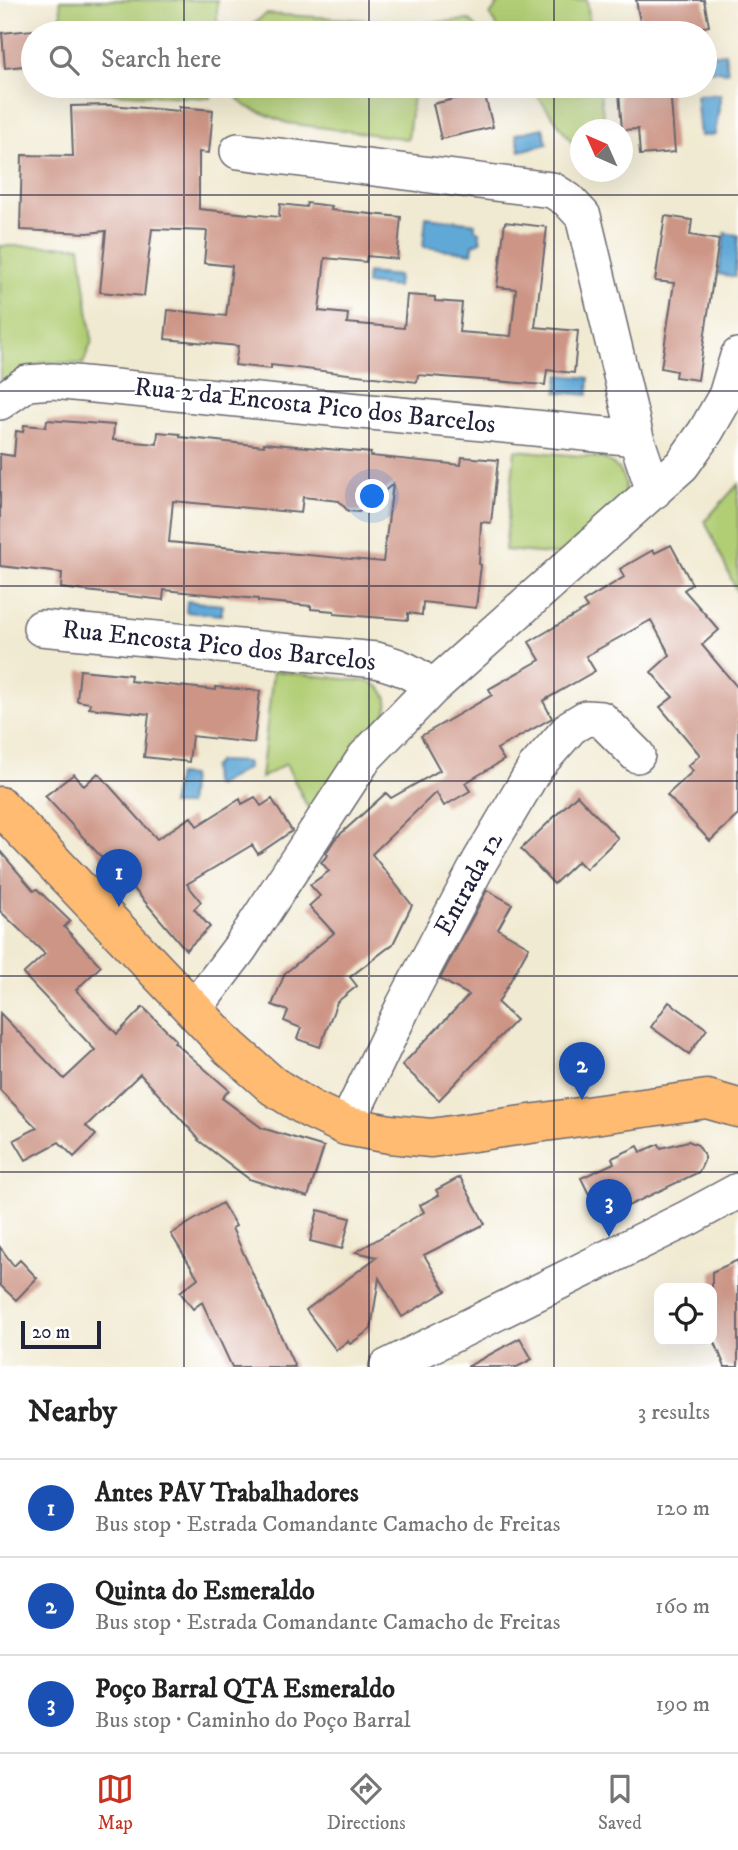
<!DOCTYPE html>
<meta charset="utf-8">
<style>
:root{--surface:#fff;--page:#f2f2f2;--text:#222;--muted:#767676;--line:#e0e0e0;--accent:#c8321e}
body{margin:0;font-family:"IM FELL DW Pica",serif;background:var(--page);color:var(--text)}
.controls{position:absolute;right:21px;bottom:21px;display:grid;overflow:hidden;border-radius:14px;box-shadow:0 7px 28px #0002}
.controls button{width:63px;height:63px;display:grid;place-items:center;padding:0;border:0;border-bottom:2px solid var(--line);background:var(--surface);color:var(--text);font:35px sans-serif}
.compass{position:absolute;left:570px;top:119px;width:63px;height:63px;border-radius:50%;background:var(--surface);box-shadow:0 7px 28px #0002;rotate:315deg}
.scale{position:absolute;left:21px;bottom:18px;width:80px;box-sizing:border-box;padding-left:7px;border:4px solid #22223b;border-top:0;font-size:19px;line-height:24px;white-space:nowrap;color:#22223b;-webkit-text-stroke:5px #fff;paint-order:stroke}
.you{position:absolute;left:373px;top:497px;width:24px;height:24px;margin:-18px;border:5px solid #fff;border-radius:50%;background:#1a73e8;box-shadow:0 0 0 10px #1a73e833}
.badge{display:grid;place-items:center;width:46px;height:46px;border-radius:50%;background:var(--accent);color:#fff;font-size:23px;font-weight:700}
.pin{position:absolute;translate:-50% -58px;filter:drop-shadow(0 2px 4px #0008)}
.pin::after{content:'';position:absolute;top:37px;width:24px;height:21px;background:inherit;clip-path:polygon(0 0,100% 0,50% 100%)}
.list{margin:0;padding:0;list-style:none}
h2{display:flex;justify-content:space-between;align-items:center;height:91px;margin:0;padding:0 28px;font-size:30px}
h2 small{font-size:23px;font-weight:400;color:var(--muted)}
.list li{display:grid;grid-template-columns:46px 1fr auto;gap:21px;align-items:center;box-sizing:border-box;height:98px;padding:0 28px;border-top:2px solid var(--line)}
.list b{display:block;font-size:26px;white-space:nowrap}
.list p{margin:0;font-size:23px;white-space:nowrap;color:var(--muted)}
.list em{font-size:23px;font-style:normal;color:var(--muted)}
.icon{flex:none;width:38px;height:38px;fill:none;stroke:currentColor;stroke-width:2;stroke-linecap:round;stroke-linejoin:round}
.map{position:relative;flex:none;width:738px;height:1367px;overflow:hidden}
.search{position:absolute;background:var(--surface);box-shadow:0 7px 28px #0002;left:21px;right:21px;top:21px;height:77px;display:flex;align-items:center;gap:18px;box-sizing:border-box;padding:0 24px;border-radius:38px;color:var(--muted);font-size:26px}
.sheet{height:385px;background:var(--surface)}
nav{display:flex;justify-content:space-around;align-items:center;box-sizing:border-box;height:98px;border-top:2px solid var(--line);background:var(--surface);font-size:19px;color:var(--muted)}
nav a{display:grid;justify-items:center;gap:4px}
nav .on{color:var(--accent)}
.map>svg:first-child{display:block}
.green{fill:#b1ce74;stroke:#6a7858;stroke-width:2}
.water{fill:#60a9d7;stroke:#416689;stroke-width:2}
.building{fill:#cd9586;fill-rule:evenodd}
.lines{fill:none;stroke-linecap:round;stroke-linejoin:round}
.minor-casing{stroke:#6a6870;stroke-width:38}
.major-casing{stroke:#6a6870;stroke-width:41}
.minor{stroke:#fff;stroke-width:35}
.major{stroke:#ffbb71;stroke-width:38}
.grid{fill:none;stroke:#22223b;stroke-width:2;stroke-opacity:0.55}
.labels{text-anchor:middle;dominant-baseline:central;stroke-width:5;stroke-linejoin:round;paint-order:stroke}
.street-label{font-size:26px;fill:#22223b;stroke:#fff}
</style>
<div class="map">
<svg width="738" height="1367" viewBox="0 0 738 1367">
<rect width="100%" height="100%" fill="#fff"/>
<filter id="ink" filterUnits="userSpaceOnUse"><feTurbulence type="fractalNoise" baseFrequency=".0143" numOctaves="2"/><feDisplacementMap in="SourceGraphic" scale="14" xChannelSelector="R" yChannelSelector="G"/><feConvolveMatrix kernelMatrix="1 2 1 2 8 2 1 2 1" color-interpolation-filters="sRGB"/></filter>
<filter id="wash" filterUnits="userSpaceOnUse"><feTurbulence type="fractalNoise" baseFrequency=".00686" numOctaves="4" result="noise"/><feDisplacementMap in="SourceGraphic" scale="28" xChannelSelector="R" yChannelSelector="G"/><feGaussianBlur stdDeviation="1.57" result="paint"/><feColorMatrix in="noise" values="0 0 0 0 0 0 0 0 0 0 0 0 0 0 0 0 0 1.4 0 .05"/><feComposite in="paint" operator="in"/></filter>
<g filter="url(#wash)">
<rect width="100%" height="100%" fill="#f1ead2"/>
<path class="green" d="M 60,0 L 217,0 L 217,33 L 63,33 Z
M 501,0 L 587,0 L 591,33 L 501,33 L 490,15 Z
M 266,14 L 420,23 L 470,20 L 481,33 L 241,33 Z
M 67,86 L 212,86 L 211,98 L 67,91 Z
M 226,86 L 414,86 L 408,139 L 287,123 L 245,106 Z
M 530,86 L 599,86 L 605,129 L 580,130 L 580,153 Z
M 0,246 L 80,246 L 92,341 L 83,364 L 43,362 L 0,382 Z
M 515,450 L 602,458 C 621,466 629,480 623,499 L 560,555 L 505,550 Z
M 738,484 L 738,594 L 705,521 Z
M 273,671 L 371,682 C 385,689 390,698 386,713 L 311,814 L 286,764 L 261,778 Z"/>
<path class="water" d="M 725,53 L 728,72 L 705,70 L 705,56 Z
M 721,94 L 715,135 L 700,136 L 696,95 Z
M 543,128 L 547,144 L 520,151 L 516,134 Z
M 426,217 L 475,223 L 475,229 L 479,232 L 481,241 L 473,245 L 472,253 L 423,247 Z
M 725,233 L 738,235 L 735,277 L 718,274 Z
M 367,273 L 398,276 L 397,287 L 366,284 Z
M 559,375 L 589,378 L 588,395 L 557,392 Z
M 187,601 L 223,605 L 221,615 L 186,612 Z
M 218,761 L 246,762 L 248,768 L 216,786 L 213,783 L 212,768 Z
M 177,775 L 191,776 L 188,805 L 171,805 Z"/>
<g id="blocks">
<path class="building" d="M 636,0 L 704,0 L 709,26 L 670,33 L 642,33 Z
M 33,30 L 33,65 L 5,68 L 2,33 Z
M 670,87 L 675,152 L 640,155 L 638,129 L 622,130 L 619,92 Z
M 484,92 L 493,127 L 441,139 L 433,104 Z
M 110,105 L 179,111 L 179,107 L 213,110 L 209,153 L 199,152 L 199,209 L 279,217 L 280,204 L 306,207 L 307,203 L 332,206 L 331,210 L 401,217 L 397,259 L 367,256 L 366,262 L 325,258 L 319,311 L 348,314 L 347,323 L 404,328 L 407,295 L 435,297 L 435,301 L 462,303 L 459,332 L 511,336 L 516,289 L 497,287 L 505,222 L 547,227 L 535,327 L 578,331 L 574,373 L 547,370 L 545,385 L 418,375 L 417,382 L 271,365 L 271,369 L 235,365 L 238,346 L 165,339 L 168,310 L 226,316 L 232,266 L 204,263 L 207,231 L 152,229 L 144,296 L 100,292 L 106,231 L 88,233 L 20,230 L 22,155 L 73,156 L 71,106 Z
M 665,216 L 692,220 L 690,235 L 719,240 L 698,380 L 675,377 L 676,371 L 661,368 L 674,283 L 655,281 Z
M 47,420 L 114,425 L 113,440 L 157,444 L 158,432 L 180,434 L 180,437 L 264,446 L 264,443 L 371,453 L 370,456 L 461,465 L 462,457 L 498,460 L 491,523 L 481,522 L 479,564 L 481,565 L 476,608 L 423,602 L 422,615 L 408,613 L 408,620 L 334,614 L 334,611 L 311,609 L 311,606 L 258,601 L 258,599 L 164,590 L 163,600 L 61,588 L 62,573 L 0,566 L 0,454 L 14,456 L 16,431 L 23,432 L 24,425 L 46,427 ZM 393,484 L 383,562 L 169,542 L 173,501 L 301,513 L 303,497 L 339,501 L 348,511 L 359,512 Z
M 671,545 L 692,584 L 684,590 L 719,630 L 702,645 L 738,688 L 738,815 L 710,841 L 667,795 L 693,771 L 688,766 L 700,755 L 660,707 L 673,697 L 651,672 L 670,655 L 651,620 L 586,656 L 595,671 L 543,701 L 552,718 L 497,749 L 504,760 L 465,783 L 470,791 L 444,806 L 436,792 L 372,854 L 412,905 L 393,944 L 350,977 L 357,986 L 337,1002 L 320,1047 L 297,1039 L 301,1028 L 284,1021 L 288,1011 L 272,1005 L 285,973 L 334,933 L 309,906 L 320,896 L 310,885 L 329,871 L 321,862 L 328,855 L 326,853 L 335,839 L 386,793 L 391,798 L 440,770 L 421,736 L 492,695 L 489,689 L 540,660 L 529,642 L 587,608 L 583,602 L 624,577 L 620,569 L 653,550 L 655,553 Z
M 80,670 L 131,675 L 130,681 L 216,690 L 216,687 L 260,691 L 254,743 L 192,736 L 189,762 L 144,757 L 149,714 L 89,708 L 90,703 L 77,701 Z
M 98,773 L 157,839 L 191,817 L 197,826 L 240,799 L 242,804 L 255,797 L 261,806 L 272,799 L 292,831 L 258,854 L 252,845 L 187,884 L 201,902 L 194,909 L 210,927 L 186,950 L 107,857 L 104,860 L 45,796 L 74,774 L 84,786 Z
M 577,795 L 618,838 L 586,869 L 578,861 L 554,884 L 521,849 Z
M 0,851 L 34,891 L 37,889 L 70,921 L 64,927 L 101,966 L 76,990 L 117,1034 L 143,1007 L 176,1040 L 174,1042 L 229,1090 L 222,1098 L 262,1128 L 324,1147 L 308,1197 L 249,1179 L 198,1140 L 199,1139 L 140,1074 L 86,1126 L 96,1135 L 74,1157 L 59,1142 L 26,1160 L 14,1140 L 37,1128 L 0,1090 L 0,1013 L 64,1079 L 95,1050 L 23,974 L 45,954 L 0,911 Z
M 487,890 L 512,904 L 498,929 L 529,947 L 498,1003 L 516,1020 L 439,1100 L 402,1065 L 469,995 L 440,979 Z
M 669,1002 L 707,1029 L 689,1054 L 651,1027 Z
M 688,1141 L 698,1145 L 704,1155 L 704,1161 L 699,1172 L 601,1219 L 581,1178 L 614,1163 L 612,1158 L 638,1146 L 641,1152 L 659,1144 L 661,1148 Z
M 460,1177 L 485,1224 L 424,1255 L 446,1291 L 402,1317 L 379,1278 L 371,1329 L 350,1344 L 348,1341 L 336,1350 L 306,1310 L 377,1257 L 356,1252 L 424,1212 L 420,1205 L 439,1195 L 436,1190 Z
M 222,1203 L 236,1226 L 232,1228 L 295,1367 L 232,1367 L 202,1302 L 193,1309 L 180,1292 L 198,1278 L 171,1234 Z
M 318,1210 L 350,1218 L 342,1249 L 310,1241 Z
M 0,1247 L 14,1266 L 20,1260 L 37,1278 L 16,1300 L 0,1285 Z
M 738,1260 L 738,1367 L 725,1367 L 712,1335 L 712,1272 Z
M 520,1338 L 532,1359 L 517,1367 L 467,1367 Z"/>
</g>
</g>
<g filter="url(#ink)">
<use href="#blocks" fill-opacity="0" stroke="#6a6870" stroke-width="2"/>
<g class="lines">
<g class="minor-casing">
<path id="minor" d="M 238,151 L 552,190 L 568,200 L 583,216 L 636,438 L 654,491
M 0,402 L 27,383 L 53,381 L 636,438
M 41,628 L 376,660 C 399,666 415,672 432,688
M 194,1009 L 240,948 L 365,757 L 432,688 L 682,465 L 706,431 L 726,396 L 738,356
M 346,1126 L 404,1005 L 480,861 L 535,768 L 571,727 L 586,718 L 601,719 L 637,755
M 387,1367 L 688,1218 L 738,1191"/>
</g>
<g class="major-casing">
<path id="major" d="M 0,806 L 230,1048 L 273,1086 L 310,1109 L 346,1126 L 390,1134 L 431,1138 L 707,1099 L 738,1108"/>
</g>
<use href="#minor" class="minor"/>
<use href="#major" class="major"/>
</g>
</g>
<path class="grid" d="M 184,0 L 184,33M 369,0 L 369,33M 554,0 L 554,33M 184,86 L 184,1367M 369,86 L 369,1367M 554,86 L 554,1367M 0,195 L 738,195M 0,391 L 738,391M 0,586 L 738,586M 0,781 L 738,781M 0,976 L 738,976M 0,1172 L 738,1172"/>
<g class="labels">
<g class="street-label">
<text transform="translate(315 406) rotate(6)">Rua 2 da Encosta Pico dos Barcelos</text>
<text transform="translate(219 646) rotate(6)">Rua Encosta Pico dos Barcelos</text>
<text transform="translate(469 884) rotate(-61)">Entrada 12</text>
</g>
</g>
</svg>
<div class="controls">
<button><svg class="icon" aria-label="locate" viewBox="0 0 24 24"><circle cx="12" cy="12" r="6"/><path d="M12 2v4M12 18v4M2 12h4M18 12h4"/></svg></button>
</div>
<svg class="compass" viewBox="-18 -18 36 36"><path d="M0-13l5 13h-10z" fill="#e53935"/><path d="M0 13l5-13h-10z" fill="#767676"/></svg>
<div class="scale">20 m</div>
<div class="you"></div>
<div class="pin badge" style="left:119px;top:907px;background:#1a4fb4">1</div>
<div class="pin badge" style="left:582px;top:1100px;background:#1a4fb4">2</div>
<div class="pin badge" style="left:609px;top:1237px;background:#1a4fb4">3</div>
<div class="search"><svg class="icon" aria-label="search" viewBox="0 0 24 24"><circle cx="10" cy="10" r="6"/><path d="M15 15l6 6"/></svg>Search here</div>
</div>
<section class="sheet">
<h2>Nearby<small>3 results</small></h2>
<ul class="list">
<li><span class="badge" style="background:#1a4fb4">1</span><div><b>Antes PAV Trabalhadores</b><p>Bus stop · Estrada Comandante Camacho de Freitas</p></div><em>120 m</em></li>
<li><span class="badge" style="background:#1a4fb4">2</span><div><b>Quinta do Esmeraldo</b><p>Bus stop · Estrada Comandante Camacho de Freitas</p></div><em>160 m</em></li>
<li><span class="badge" style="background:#1a4fb4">3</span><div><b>Poço Barral QTA Esmeraldo</b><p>Bus stop · Caminho do Poço Barral</p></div><em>190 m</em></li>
</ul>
</section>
<nav>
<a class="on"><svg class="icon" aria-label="map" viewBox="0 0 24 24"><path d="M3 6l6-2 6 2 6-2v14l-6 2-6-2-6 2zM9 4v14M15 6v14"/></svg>Map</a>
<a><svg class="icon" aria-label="directions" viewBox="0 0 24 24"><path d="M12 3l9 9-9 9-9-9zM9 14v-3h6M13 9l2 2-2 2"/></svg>Directions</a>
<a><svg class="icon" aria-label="saved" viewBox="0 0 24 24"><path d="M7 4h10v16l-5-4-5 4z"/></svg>Saved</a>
</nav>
